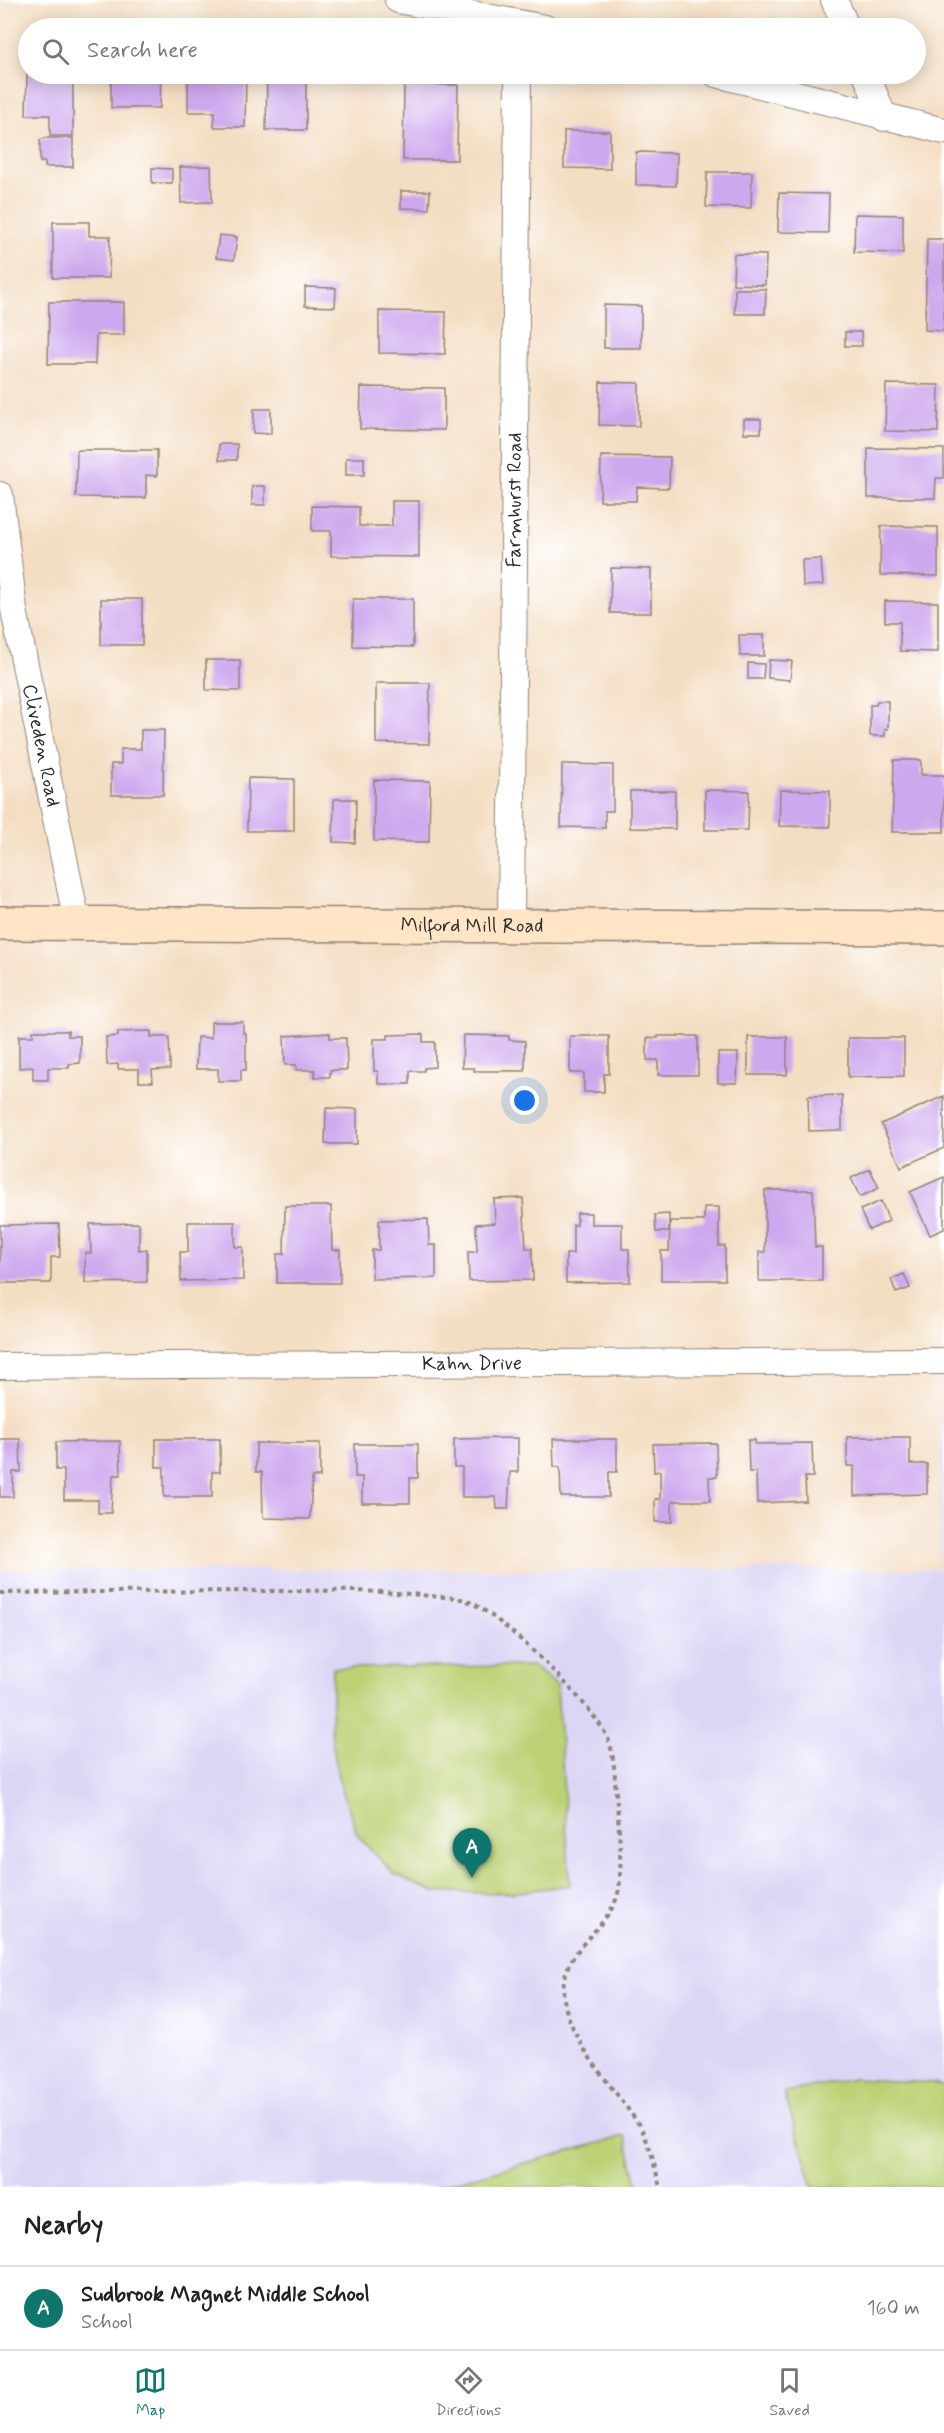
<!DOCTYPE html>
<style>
:root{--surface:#fff;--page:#f6f6f6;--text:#222;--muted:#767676;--line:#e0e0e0;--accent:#0f766e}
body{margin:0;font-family:Mynerve,sans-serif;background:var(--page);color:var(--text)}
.you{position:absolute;left:525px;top:1101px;width:21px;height:21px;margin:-15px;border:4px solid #fff;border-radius:50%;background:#1a73e8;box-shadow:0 0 0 9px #1a73e833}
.badge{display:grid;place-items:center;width:39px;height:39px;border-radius:50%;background:var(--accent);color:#fff;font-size:20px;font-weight:700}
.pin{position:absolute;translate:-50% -50px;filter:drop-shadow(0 2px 3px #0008)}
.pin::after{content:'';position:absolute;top:32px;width:21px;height:18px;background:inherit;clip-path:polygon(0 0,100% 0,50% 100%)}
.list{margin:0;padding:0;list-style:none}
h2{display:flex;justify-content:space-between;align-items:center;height:78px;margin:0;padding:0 24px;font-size:26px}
h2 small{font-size:20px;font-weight:400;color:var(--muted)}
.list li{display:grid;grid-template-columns:39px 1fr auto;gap:18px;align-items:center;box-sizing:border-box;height:84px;padding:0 24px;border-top:2px solid var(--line)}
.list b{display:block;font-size:22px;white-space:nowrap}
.list p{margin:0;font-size:20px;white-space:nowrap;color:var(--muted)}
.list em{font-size:20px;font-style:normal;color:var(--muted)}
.icon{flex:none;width:33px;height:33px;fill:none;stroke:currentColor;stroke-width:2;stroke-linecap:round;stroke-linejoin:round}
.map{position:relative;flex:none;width:944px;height:2187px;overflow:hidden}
.search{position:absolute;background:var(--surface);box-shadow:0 3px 15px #0003;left:18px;right:18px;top:18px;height:66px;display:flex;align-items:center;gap:15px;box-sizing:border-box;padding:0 21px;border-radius:33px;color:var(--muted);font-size:22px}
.sheet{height:162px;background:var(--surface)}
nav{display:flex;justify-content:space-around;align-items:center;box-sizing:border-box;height:84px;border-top:2px solid var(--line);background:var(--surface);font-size:16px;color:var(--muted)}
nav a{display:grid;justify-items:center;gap:3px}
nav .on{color:var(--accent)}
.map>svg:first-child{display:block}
.built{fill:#dcd6f6}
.green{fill:#bcd175;stroke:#747e50;stroke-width:1.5}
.building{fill:#cea8ee}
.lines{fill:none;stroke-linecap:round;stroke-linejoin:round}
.street-casing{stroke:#908477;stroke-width:28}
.secondary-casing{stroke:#908477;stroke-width:36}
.path{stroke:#908477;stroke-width:4;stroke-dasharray:4.5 4.5;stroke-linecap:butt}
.street{stroke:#fff;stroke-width:26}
.secondary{stroke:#ffe4c6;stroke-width:33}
.labels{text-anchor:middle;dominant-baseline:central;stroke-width:6;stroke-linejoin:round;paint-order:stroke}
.street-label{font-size:20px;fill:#2b2b2b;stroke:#fff}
</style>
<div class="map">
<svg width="944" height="2187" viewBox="0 0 944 2187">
<rect width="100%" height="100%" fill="#fff"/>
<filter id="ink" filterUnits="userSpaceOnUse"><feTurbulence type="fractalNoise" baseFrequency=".0167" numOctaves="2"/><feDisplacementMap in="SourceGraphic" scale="12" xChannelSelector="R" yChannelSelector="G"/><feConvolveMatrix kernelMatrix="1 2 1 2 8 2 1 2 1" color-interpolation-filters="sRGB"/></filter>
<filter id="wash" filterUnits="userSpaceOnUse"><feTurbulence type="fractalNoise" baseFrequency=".008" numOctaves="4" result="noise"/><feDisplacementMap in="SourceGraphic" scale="24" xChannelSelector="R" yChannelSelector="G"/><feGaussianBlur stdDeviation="1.35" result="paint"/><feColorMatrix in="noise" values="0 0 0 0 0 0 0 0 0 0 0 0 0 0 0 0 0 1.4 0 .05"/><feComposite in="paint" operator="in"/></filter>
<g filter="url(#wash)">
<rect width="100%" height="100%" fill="#f4dec3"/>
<path class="built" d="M 942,1387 L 944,1387 L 944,2187 L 0,2187 L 0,1570 L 940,1569 Z"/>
<path class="green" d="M 532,1666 L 557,1685 L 570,1885 L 510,1893 L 433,1892 L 395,1875 L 358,1836 L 338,1777 L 331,1730 L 333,1668 Z
M 855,2079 L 934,2083 L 944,2086 L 944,2187 L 813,2187 L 784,2092 Z
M 625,2136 L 638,2187 L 436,2187 Z"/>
<g id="blocks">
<path class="building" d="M 27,74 L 73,74 L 73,136 L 50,136 L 50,115 L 26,115 Z
M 111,74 L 161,74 L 160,108 L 111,108 Z
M 188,74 L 246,74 L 245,127 L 214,127 L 215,112 L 188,112 Z
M 267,74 L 306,74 L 306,130 L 266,130 Z
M 404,84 L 458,85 L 457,160 L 403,160 Z
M 564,131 L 610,131 L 610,169 L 564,168 Z
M 45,138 L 73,138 L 73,167 L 45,167 L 45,162 L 40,162 L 40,140 Z
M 636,152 L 677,153 L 676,186 L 636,185 Z
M 211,166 L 212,202 L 181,203 L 180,167 Z
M 152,168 L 172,169 L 172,183 L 152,183 Z
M 707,172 L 752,172 L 751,208 L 706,207 Z
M 401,191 L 430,191 L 429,209 L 401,208 Z
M 779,193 L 829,194 L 828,233 L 778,232 Z
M 855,214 L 903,215 L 903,253 L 854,252 Z
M 53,222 L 89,222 L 89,236 L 110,236 L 109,278 L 53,278 Z
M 219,235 L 237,237 L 234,260 L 216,258 Z
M 927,239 L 944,239 L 944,331 L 925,330 Z
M 734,254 L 766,255 L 765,285 L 733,284 Z
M 305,287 L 336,288 L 335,307 L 305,306 Z
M 735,289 L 766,289 L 765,314 L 735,314 Z
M 49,302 L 124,302 L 124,335 L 96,335 L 95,364 L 48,364 Z
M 604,305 L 641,306 L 641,348 L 604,348 Z
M 379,311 L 446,312 L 445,354 L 379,353 Z
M 845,332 L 861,332 L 862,346 L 845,346 Z
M 600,382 L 639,383 L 639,426 L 599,425 Z
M 886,384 L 939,385 L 938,432 L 885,431 Z
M 361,387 L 444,388 L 444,430 L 360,429 Z
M 254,409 L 271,409 L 271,434 L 253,433 Z
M 744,419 L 761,419 L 761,433 L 744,433 Z
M 219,444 L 237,444 L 237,460 L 219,460 Z
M 868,448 L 944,449 L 944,478 L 936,478 L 935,498 L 868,498 Z
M 77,450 L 157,450 L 157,476 L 146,475 L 146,498 L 76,497 Z
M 601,456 L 670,457 L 669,488 L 637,487 L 636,501 L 600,501 Z
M 346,458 L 364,458 L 364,475 L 346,475 Z
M 252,486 L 265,486 L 265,505 L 252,505 Z
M 392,501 L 419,501 L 419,557 L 331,556 L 331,531 L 312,531 L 312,506 L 359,507 L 359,526 L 392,526 Z
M 881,526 L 938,527 L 938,576 L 880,575 Z
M 821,559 L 823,585 L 803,586 L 802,560 Z
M 611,568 L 651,569 L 651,613 L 610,613 Z
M 101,599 L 142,599 L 142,645 L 101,645 Z
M 353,599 L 413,599 L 413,647 L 353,646 Z
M 885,601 L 938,602 L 938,652 L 900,651 L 900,622 L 885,622 Z
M 739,635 L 764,635 L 764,656 L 740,656 Z
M 206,660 L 240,660 L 240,691 L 206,690 Z
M 769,660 L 792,661 L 790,680 L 768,678 Z
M 748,663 L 764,664 L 763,679 L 748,679 Z
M 376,683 L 430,683 L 429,744 L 376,743 Z
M 877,701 L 888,701 L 888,729 L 885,729 L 885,736 L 870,736 L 870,705 L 876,705 Z
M 141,730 L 164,730 L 163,795 L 111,795 L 111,764 L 121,764 L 121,749 L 141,749 Z
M 894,760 L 921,760 L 921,775 L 944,775 L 944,832 L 892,832 Z
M 562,764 L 613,765 L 613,811 L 605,811 L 605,828 L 561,827 Z
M 248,778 L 294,779 L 294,831 L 247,831 Z
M 374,780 L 430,781 L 429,842 L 374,841 Z
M 705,790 L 749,791 L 748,830 L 705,830 Z
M 780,790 L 830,791 L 830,827 L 779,826 Z
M 630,791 L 675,791 L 675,829 L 630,828 Z
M 334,799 L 356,799 L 355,843 L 333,842 Z
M 211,1022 L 243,1022 L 243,1033 L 246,1033 L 246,1070 L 241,1070 L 241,1081 L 218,1081 L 218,1069 L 196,1069 L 197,1037 L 211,1038 Z
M 33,1031 L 68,1031 L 68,1036 L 80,1036 L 80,1063 L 69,1064 L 69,1068 L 48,1068 L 48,1080 L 33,1080 L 33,1067 L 19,1068 L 19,1036 L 33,1036 Z
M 151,1031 L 151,1037 L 169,1037 L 170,1069 L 152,1070 L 153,1082 L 139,1082 L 139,1069 L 118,1069 L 118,1064 L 107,1065 L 106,1037 L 118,1036 L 118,1032 Z
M 330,1033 L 330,1038 L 346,1038 L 347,1070 L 330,1070 L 330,1077 L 315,1077 L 315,1070 L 296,1070 L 296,1065 L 285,1065 L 284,1036 Z
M 423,1034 L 423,1042 L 435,1042 L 435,1067 L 424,1068 L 424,1071 L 410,1071 L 410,1084 L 378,1084 L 378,1071 L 374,1071 L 374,1039 L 388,1039 L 388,1035 Z
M 463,1035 L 509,1036 L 509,1040 L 525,1041 L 525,1071 L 474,1071 L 474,1068 L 462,1068 Z
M 570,1036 L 609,1036 L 609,1074 L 604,1074 L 604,1092 L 584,1092 L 584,1073 L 570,1073 Z
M 658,1036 L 698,1036 L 698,1075 L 658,1075 L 658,1060 L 647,1060 L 647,1038 L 658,1038 Z
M 748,1037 L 787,1037 L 787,1075 L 748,1075 Z
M 848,1038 L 904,1038 L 904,1076 L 848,1077 Z
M 718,1053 L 738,1053 L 737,1083 L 718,1083 Z
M 842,1095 L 842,1130 L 809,1131 L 808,1096 Z
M 944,1096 L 944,1148 L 901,1167 L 881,1124 Z
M 326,1108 L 357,1109 L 357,1144 L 325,1144 Z
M 870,1169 L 879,1188 L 860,1197 L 851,1178 Z
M 944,1177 L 944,1229 L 930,1235 L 910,1192 Z
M 765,1190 L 813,1190 L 815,1247 L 822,1247 L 822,1281 L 759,1281 L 759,1252 L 765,1252 Z
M 523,1198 L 526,1248 L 532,1248 L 533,1280 L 469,1281 L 468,1252 L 477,1252 L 476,1224 L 495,1223 L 494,1199 Z
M 881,1201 L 889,1221 L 869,1230 L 860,1210 Z
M 285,1206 L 331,1206 L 332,1250 L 340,1250 L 340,1283 L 277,1283 L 277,1254 L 284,1254 Z
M 704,1207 L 719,1207 L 719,1246 L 725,1246 L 725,1280 L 661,1280 L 661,1251 L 669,1251 L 670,1221 L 704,1221 Z
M 577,1213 L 591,1213 L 591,1224 L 622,1224 L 622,1249 L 629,1249 L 630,1282 L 566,1283 L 566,1254 L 573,1254 L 573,1225 L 577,1225 Z
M 669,1214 L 669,1232 L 656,1232 L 655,1215 Z
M 428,1219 L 429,1245 L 436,1245 L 436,1278 L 372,1279 L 372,1250 L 379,1250 L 379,1220 Z
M 188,1222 L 235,1222 L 235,1247 L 243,1247 L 243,1280 L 181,1281 L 180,1252 L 188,1252 Z
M 139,1223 L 139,1250 L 147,1249 L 147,1282 L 85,1283 L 85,1253 L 91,1253 L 90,1224 Z
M 59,1224 L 60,1257 L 51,1257 L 51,1283 L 0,1283 L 0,1225 Z
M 904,1274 L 910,1288 L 896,1293 L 891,1279 Z
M 847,1437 L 910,1437 L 910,1464 L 927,1464 L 927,1494 L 854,1496 L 854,1466 L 847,1466 Z
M 518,1438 L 518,1472 L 510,1472 L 508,1509 L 497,1509 L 496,1497 L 462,1497 L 462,1467 L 454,1467 L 454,1439 Z
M 0,1439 L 20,1439 L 21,1472 L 13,1472 L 13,1497 L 0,1497 Z
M 156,1439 L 220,1439 L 220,1472 L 212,1472 L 212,1497 L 164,1497 L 164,1467 L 156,1467 Z
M 553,1439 L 617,1439 L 617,1472 L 609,1472 L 609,1497 L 561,1497 L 560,1467 L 554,1467 Z
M 748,1440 L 755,1440 L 755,1444 L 812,1443 L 813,1477 L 805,1477 L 806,1501 L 757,1503 L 756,1472 L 749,1472 Z
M 120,1441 L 121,1475 L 113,1475 L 111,1513 L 98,1513 L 98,1500 L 64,1500 L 64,1470 L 56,1470 L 56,1442 Z
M 256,1443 L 320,1443 L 320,1477 L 312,1477 L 310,1519 L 263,1518 L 262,1472 L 256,1472 Z
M 716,1443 L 717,1477 L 709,1477 L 710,1501 L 672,1501 L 672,1522 L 655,1522 L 655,1499 L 660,1499 L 660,1471 L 654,1472 L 653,1444 Z
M 355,1444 L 418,1444 L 418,1478 L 410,1478 L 410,1503 L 362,1503 L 362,1477 L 355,1477 Z"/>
</g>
</g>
<g filter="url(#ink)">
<use href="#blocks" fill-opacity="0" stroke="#908477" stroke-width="1.5"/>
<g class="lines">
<g class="street-casing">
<g id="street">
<path d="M 398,0 L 545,28"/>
<path d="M 834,0 L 847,28"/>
<path d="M 716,74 L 944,131"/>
<path d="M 866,74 L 884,118"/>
<path id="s1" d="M 0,495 L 14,610 L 77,923"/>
<path id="s2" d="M 511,926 L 518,74"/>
<path id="s3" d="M 0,1366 L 944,1361"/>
</g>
</g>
<g class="secondary-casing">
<g id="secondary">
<path id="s4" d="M 0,923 L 944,928"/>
</g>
</g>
<path class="path" d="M 0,1593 C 99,1592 198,1591 297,1591 C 342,1590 385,1591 430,1596 C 441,1597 454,1597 465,1600 C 498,1611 597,1708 609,1741 C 614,1756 615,1777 616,1793 C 618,1815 624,1878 617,1897 C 603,1937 551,1953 566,2009 C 578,2052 613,2086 637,2122 C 650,2141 654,2165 660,2187"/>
<use href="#street" class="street"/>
<use href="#secondary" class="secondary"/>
</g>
</g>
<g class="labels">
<g class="street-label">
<text stroke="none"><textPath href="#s2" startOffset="426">Farmhurst Road</textPath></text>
<text stroke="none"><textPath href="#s1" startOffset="254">Cliveden Road</textPath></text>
<text stroke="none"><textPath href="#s4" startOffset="472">Milford Mill Road</textPath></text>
<text stroke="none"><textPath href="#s3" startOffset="472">Kahn Drive</textPath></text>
</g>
</g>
</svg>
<div class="you"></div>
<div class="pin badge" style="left:472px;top:1878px">A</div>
<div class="search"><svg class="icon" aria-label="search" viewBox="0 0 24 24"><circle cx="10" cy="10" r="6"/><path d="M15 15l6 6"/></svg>Search here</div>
</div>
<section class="sheet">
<h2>Nearby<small></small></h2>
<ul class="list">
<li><span class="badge">A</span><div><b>Sudbrook Magnet Middle School</b><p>School</p></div><em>160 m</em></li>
</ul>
</section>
<nav>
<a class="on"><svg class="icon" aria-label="map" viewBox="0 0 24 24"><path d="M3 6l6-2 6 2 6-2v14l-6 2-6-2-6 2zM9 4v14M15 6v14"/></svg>Map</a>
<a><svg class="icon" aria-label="directions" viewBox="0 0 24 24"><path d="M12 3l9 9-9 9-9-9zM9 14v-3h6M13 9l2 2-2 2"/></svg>Directions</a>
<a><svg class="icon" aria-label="saved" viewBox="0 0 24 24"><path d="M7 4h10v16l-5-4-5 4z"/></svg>Saved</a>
</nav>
